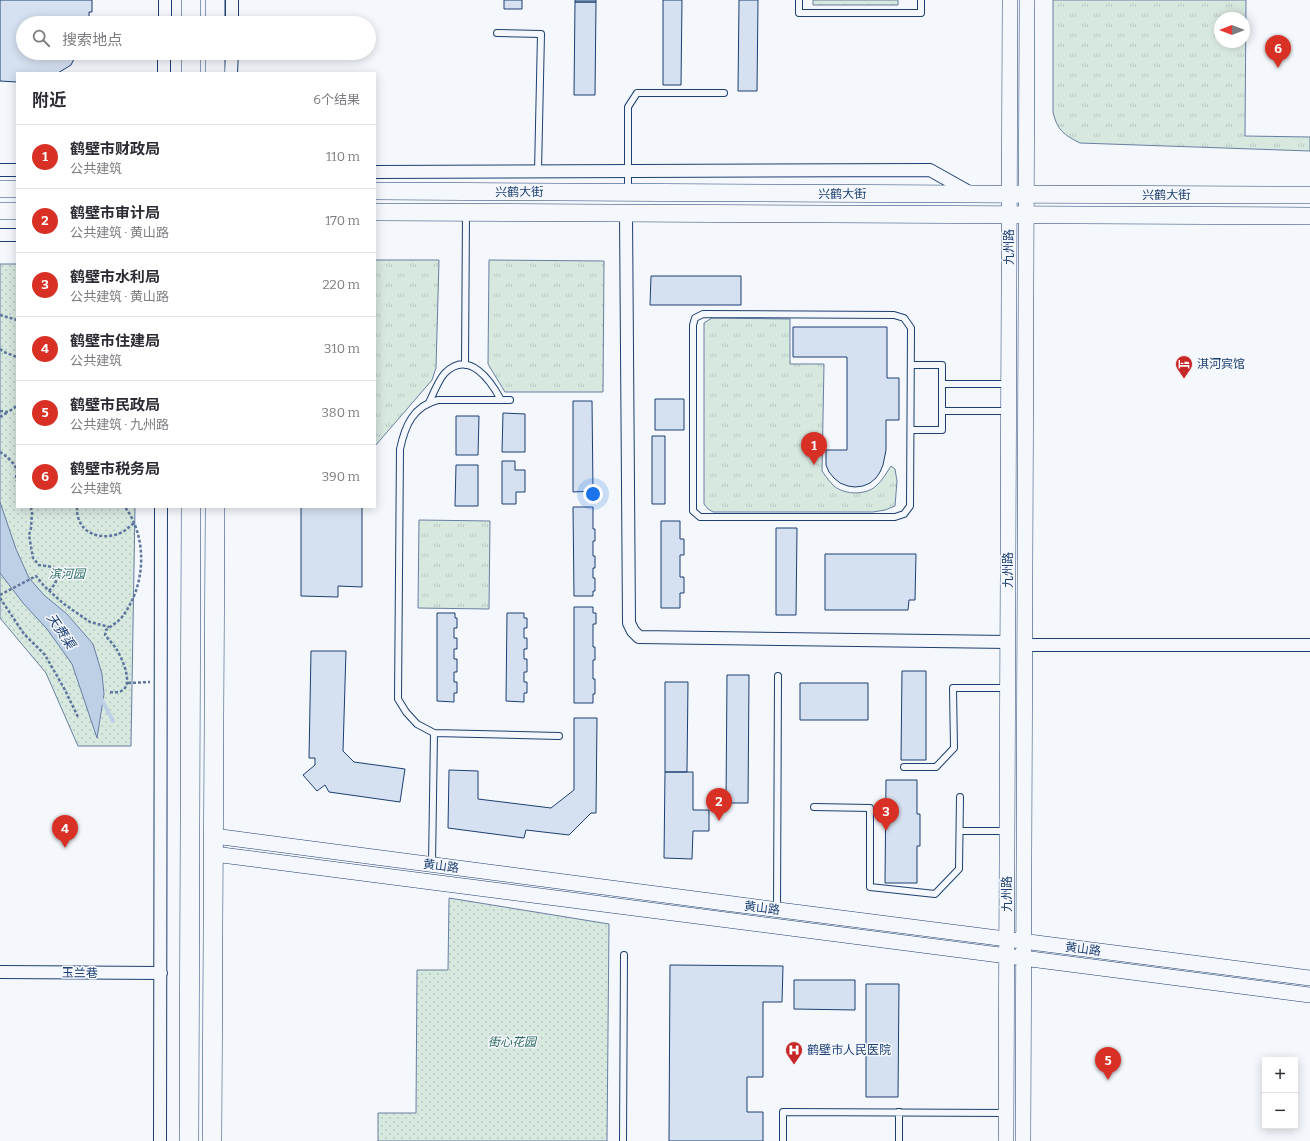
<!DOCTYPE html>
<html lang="zh">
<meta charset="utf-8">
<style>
:root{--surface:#fff;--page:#f2f2f3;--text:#2b2b33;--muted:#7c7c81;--line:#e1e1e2;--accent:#d93025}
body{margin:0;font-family:Bitter,"Noto Sans SC",serif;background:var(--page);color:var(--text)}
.controls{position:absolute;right:12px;bottom:12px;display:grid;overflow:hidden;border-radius:0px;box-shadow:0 2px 10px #0003}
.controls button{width:36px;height:36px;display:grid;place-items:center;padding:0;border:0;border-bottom:1px solid var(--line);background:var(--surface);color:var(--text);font:20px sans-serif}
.compass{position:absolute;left:1214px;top:12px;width:36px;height:36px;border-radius:50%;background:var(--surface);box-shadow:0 2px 10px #0003;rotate:270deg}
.you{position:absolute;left:593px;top:494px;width:14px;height:14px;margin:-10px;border:3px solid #fff;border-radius:50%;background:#1a73e8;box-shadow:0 0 0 6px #1a73e833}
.badge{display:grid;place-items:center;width:26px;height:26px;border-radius:50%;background:var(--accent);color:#fff;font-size:13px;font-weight:700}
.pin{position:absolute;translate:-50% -33px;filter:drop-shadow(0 1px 2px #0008)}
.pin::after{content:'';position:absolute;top:21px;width:14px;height:12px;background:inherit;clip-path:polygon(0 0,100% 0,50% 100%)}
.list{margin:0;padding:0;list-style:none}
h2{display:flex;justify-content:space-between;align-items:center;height:52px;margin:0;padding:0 16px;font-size:17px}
h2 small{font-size:13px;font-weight:400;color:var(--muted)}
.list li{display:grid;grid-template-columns:26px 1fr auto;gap:12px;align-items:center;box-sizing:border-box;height:64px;padding:0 16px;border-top:1px solid var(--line)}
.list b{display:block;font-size:15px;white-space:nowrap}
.list p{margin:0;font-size:13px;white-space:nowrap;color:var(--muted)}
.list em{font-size:13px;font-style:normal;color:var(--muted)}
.icon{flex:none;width:22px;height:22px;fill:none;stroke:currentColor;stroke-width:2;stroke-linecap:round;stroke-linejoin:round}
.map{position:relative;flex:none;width:1310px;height:1141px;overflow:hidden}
.search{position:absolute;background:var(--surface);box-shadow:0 2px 10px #0003;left:16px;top:16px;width:360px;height:44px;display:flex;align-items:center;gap:10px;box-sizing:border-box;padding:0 14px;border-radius:22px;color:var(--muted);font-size:15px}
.panel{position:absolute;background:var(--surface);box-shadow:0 2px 10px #0003;left:16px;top:72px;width:360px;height:436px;border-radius:0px}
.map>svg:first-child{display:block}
.grass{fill:url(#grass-tufts);stroke:#687fa3;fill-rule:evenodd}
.park{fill:url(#park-dots);stroke:#687fa3}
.water{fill:#bed0e5;stroke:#687fa3}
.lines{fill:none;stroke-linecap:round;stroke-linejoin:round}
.stream{stroke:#bed0e5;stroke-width:4}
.building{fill:#d5e0f0;stroke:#1d3f73}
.service-casing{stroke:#1d3f73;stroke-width:8}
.minor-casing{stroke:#1d3f73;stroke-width:14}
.tertiary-casing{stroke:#1d3f73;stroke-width:16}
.secondary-casing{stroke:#1d3f73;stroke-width:18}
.primary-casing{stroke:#1d3f73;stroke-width:20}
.path{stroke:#5e769c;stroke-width:2.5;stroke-dasharray:3 2;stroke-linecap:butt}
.service{stroke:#f4f7fb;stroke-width:6}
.minor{stroke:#f4f7fb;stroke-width:12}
.tertiary{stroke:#f4f7fb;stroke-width:15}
.secondary{stroke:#f4f7fb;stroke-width:17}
.primary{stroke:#f4f7fb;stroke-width:19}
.labels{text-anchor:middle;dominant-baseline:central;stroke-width:3;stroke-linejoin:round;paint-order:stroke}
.street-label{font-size:12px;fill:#1d3f73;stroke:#f4f7fb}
.poi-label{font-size:12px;fill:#1d3f73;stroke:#f4f7fb;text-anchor:start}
.park-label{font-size:12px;font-style:italic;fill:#2c6c60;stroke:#f4f7fb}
.water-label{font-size:13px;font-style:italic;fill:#1d3f73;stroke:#f4f7fb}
</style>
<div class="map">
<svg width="1310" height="1141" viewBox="0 0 1310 1141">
<defs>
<pattern id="grass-tufts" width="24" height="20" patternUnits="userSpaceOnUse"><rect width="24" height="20" fill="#d7e8df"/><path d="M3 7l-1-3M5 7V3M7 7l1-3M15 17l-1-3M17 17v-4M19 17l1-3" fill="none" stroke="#b8c8c3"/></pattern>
<pattern id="park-dots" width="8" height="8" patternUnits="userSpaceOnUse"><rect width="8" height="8" fill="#d7e8df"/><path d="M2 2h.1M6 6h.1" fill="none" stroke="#b8c8c3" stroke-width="1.8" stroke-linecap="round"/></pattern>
</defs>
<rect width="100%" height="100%" fill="#f4f7fb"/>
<path class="grass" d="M 813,0 L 898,0 L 898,5 L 813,5 Z
M 1053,0 L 1246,0 L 1245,136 L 1310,137 L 1310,151 L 1080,143 C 1064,135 1057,130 1053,112 ZM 1220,18 L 1244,18 L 1244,42 L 1220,42 Z
M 375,260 L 439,260 L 436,368 L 432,380 L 375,446 Z
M 489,260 L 604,261 L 603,392 L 505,392 L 488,364 Z
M 712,318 L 790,319 L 790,364 L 824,364 L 822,471 C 825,475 828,480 832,484 C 842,495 865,496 876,486 C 882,481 887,472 891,466 L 895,469 L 897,481 L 895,506 L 885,510 L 873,512 L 713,512 L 708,509 L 704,504 L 704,323 Z
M 419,520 L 490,521 L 489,609 L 418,608 Z"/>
<path class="park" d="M 0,264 L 17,264 L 17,507 L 135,507 L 131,746 L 78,746 L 46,673 L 0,618 Z
M 449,898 L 609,924 L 607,1141 L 378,1141 L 378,1113 L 416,1113 L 417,970 L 448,970 Z"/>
<path class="water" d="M 0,502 L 16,549 L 29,578 L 44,595 L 67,614 L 93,644 L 102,674 L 104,694 L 97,738 L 72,664 L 47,629 L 23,603 L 0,573 Z"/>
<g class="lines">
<path class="stream" d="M 101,698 L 113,721"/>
</g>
<path class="building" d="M 0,0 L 92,0 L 92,12 L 89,12 L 89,23 L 23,23 L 23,53 L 77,53 L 71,65 L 58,73 L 17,73 L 17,82 L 0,81 Z
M 504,0 L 522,0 L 522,9 L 504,9 Z
M 575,0 L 596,0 L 596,2 L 575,2 Z
M 663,0 L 682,0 L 681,85 L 663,85 Z
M 739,0 L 758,0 L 757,91 L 738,91 Z
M 575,2 L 596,2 L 595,95 L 574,95 Z
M 651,276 L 741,276 L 741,305 L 650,305 Z
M 793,327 L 887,327 L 887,378 L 899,378 L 899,420 L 886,420 L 886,450 L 883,465 L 880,472 L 876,478 L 870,483 L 863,486 L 855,487 L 848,486 L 840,483 L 834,478 L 829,472 L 826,465 L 826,450 L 847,450 L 847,357 L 793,357 Z
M 655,399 L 684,399 L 684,430 L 655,430 Z
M 573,401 L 592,401 L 593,491 L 573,492 Z
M 503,413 L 525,414 L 525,452 L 502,452 Z
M 456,416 L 479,416 L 478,455 L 456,455 Z
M 652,436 L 665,436 L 665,504 L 652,504 Z
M 502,461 L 515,461 L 515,470 L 525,470 L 525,492 L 516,492 L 516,504 L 502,504 Z
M 456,465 L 478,465 L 478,506 L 455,506 Z
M 301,507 L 362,507 L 362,587 L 338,586 L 338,597 L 301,596 Z
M 573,507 L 593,507 L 593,529 L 595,529 L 595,541 L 593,541 L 593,556 L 595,556 L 595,568 L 593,568 L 593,578 L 595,578 L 595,591 L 593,591 L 593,596 L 574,596 Z
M 661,521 L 680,521 L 680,539 L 684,539 L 684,555 L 680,555 L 680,577 L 684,577 L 684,593 L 680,593 L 680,608 L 661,608 Z
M 776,528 L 797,528 L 796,615 L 776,615 Z
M 825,554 L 916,554 L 915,600 L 909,600 L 908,610 L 825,610 Z
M 574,607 L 593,607 L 593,613 L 596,613 L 596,624 L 593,624 L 593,647 L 595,647 L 595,660 L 593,660 L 593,679 L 595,679 L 595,694 L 593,694 L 593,703 L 574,703 Z
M 437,613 L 455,613 L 455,618 L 457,618 L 457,628 L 454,628 L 454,638 L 457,638 L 457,649 L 454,649 L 454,659 L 457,659 L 457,672 L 454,672 L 454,682 L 457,682 L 457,693 L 454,693 L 454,702 L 437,701 Z
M 507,613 L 524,613 L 524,618 L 527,618 L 527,628 L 524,628 L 524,638 L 527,638 L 527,649 L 524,649 L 524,659 L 527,659 L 527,672 L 524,672 L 524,682 L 527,682 L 527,693 L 524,693 L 524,702 L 506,701 Z
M 311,651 L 346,651 L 343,751 L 354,762 L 405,769 L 400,802 L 329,792 L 325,785 L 317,791 L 303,775 L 315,765 L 315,758 L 309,758 Z
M 902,671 L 926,671 L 926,760 L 901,760 Z
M 727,675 L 749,675 L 748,803 L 726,803 Z
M 665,682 L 688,682 L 687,772 L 665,772 Z
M 800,683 L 868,683 L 868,720 L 800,720 Z
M 574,718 L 597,718 L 596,813 L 591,813 L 569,835 L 526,830 L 524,838 L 448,828 L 449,770 L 478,771 L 478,799 L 551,808 L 574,790 Z
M 665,772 L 693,772 L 693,810 L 709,810 L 709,831 L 693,831 L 692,859 L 664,858 Z
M 886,780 L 917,780 L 917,814 L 920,814 L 920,846 L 917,846 L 917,883 L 885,883 Z
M 670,965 L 783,966 L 782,1002 L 763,1002 L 763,1077 L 747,1077 L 747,1112 L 763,1112 L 763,1141 L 669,1141 Z
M 794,980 L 855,980 L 855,1010 L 794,1009 Z
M 866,984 L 899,984 L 898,1097 L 866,1097 Z"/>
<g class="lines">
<g class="service-casing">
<path id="service" d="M 799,0 L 799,13 L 921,13 L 921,0
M 497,33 L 541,34 L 538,171
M 628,191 L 628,107 L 637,93 L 724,93
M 703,314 L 894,315 L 904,318 L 911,328 L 910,506 L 904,514 L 895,517 L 700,517 L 693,511 L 693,325 L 695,318 Z
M 465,365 L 466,214
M 911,365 L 942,365 L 942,430 L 911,430
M 942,384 L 1008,384
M 510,400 L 438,400 C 413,406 405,426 400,449 L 398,699 L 406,712 L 417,724 L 434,733 L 559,736
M 429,403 C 433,394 439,379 445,373 C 469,349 491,381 501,400
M 942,411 L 1008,411
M 904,767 L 936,767 L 954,748 L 953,688 L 1008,688
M 814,807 L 870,808 L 870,887 L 935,894 L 959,869 L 960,797
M 960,831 L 1006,831
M 432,864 L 434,733
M 777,910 L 778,676
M 623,1141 L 624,955
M 783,1141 L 783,1112 L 1006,1113
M 899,1141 L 899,1112"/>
</g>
<g class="minor-casing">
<path id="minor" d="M 165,23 L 165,0
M 232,23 L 232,0
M 164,73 L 164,53
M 231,73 L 232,53
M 0,170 L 17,170
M 375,172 L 930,170 L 971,193
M 626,214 L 629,623 L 633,631 L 639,637 L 1008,642
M 0,235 L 17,235
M 1025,645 L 1310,645
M 0,972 L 161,973
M 160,1141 L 161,507"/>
</g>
<g class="tertiary-casing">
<path id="tertiary" d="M 214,836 L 733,904 L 1310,978
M 214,854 L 1310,995
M 1006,1141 L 1010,0
M 1023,1141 L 1027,0"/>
</g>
<g class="secondary-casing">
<path id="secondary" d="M 0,189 L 17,189
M 375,191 L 974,194 L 1310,195
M 0,211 L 17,211
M 375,212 L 1310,216"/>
</g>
<g class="primary-casing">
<path id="primary" d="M 191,0 L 191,23
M 215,0 L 215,23
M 191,53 L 191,73
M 215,53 L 215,73
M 189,1141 L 191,507
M 212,1141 L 215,507"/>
</g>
<path class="path" d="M 0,315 L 17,320
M 0,349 L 4,352 L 17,357
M 0,411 L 8,412 L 17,406
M 0,417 L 8,412
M 0,452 C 6,456 15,463 17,471 C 17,475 15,476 17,481
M 31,507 L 32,513 L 31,528 L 29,535 L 33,558 L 39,565 L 53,567 L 58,576 L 55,584 L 49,591
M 77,507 C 76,531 97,541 118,534 C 124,532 129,527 134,523
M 0,595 L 36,576 L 45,587 L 64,604 L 90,622 L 109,627
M 0,598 L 24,634 L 45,655 L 65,690 L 78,717
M 128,683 L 150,682
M 110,692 C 138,696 125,664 117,650 C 114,645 109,640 105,635 L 106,630 C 111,626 118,622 122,617 C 146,586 148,538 125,507"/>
<use href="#service" class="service"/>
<use href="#minor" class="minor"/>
<use href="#tertiary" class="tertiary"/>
<use href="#secondary" class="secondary"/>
<use href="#primary" class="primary"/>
</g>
<defs>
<g id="hotel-pin" transform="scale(0.9)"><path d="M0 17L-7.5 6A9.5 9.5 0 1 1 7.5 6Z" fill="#c62828" stroke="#f4f7fb"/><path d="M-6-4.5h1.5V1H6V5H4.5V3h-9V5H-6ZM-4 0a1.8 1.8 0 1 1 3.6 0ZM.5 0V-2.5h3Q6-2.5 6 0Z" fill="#fff"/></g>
<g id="hospital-pin" transform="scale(0.9)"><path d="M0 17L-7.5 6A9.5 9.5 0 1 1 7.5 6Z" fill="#c62828" stroke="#f4f7fb"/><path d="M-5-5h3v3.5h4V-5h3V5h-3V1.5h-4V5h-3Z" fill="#fff"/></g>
</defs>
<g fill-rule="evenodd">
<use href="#hotel-pin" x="1184" y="364"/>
<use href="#hospital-pin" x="794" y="1050"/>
</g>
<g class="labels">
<g class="street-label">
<text x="519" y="192">兴鹤大街</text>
<text x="842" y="194">兴鹤大街</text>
<text x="1166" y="195">兴鹤大街</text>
<text transform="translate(1009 247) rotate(-90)">九州路</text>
<text transform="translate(1008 570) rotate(-90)">九州路</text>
<text transform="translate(441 866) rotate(7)">黄山路</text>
<text transform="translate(1007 894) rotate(-90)">九州路</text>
<text transform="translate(762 908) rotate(7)">黄山路</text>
<text transform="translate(1083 949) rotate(7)">黄山路</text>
<text x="80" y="973">玉兰巷</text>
</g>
<g class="poi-label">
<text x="1197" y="364">淇河宾馆</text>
<text x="807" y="1050">鹤壁市人民医院</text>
</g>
<g class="park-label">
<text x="67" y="574">滨河园</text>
<text x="512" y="1042">街心花园</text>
</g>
<g class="water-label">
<text transform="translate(61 631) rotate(56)">天赉渠</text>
</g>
</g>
</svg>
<div class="controls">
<button>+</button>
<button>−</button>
</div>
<svg class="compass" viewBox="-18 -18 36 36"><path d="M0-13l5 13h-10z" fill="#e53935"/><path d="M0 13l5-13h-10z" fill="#7c7c81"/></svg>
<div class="you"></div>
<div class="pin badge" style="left:814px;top:465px">1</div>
<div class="pin badge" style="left:719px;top:821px">2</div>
<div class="pin badge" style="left:886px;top:831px">3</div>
<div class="pin badge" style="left:65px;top:848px">4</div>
<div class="pin badge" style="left:1108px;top:1080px">5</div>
<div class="pin badge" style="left:1278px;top:68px">6</div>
<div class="search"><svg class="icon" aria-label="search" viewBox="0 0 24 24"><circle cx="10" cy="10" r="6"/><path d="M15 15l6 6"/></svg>搜索地点</div>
<section class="panel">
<h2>附近<small>6个结果</small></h2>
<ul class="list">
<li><span class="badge">1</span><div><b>鹤壁市财政局</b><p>公共建筑</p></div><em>110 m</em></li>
<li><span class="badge">2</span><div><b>鹤壁市审计局</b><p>公共建筑 · 黄山路</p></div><em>170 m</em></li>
<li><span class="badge">3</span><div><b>鹤壁市水利局</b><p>公共建筑 · 黄山路</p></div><em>220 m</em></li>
<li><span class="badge">4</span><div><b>鹤壁市住建局</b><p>公共建筑</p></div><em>310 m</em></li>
<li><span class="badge">5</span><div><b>鹤壁市民政局</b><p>公共建筑 · 九州路</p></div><em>380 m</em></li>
<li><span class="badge">6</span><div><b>鹤壁市税务局</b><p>公共建筑</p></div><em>390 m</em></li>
</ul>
</section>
</div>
